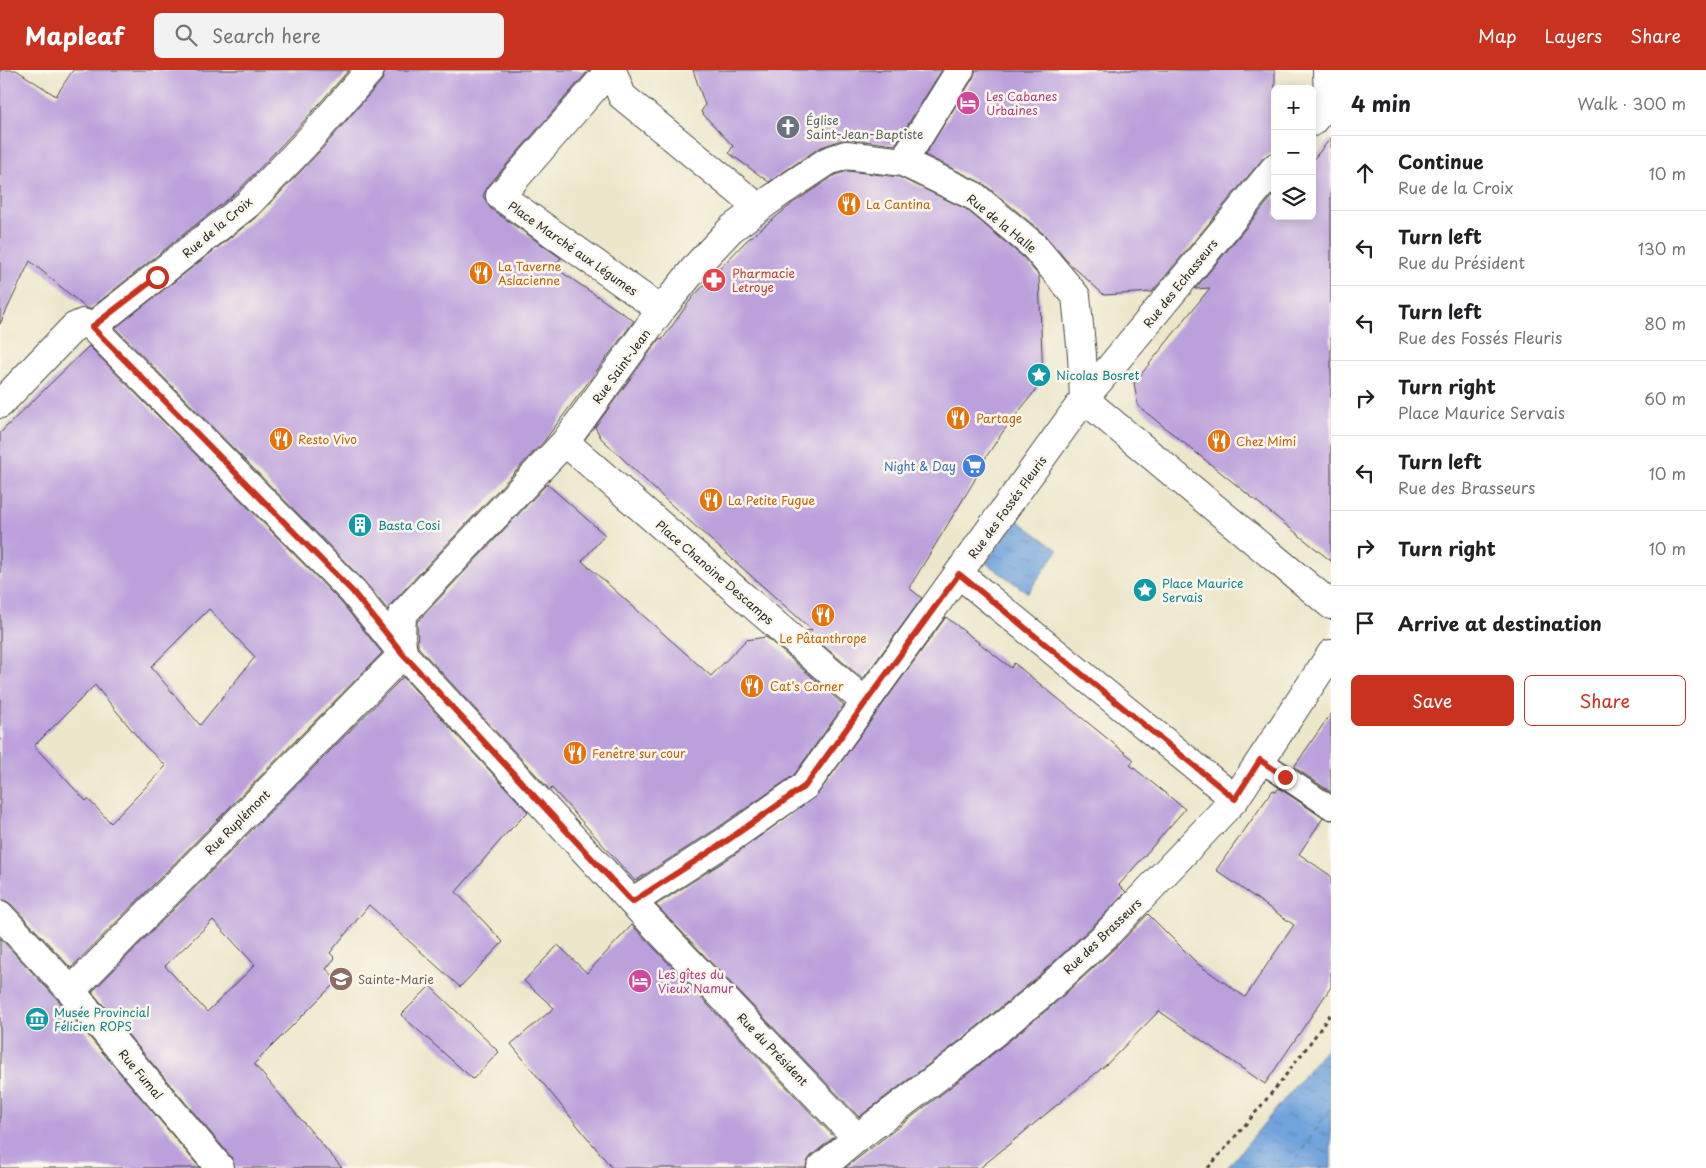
<!DOCTYPE html>
<meta charset="utf-8">
<style>
:root{--surface:#fff;--page:#f2f2f2;--text:#202124;--muted:#757577;--line:#e0e0e0;--accent:#c8321e}
body{margin:0;font-family:"Playpen Sans",sans-serif;background:var(--page);color:var(--text)}
.controls{position:absolute;right:15px;top:15px;display:grid;overflow:hidden;border-radius:8px;box-shadow:0 2px 12px #0003}
.controls button{width:45px;height:45px;display:grid;place-items:center;padding:0;border:0;border-bottom:1px solid var(--line);background:var(--surface);color:var(--text);font:25px sans-serif}
.stop{position:absolute;width:15px;height:15px;margin:-11px;border:4px solid #c8321e;border-radius:50%;background:#fff}
.stop.end{background:#c8321e;border-color:#fff;box-shadow:0 1px 5px #0008}
.list{margin:0;padding:0;list-style:none}
h2{display:flex;justify-content:space-between;align-items:center;height:65px;margin:0;padding:0 20px;font-size:21px}
h2 small{font-size:16px;font-weight:400;color:var(--muted)}
.list li{display:grid;grid-template-columns:32px 1fr auto;gap:15px;align-items:center;box-sizing:border-box;height:75px;padding:0 20px;border-top:1px solid var(--line)}
.list b{display:block;font-size:19px;white-space:nowrap}
.list p{margin:0;font-size:16px;white-space:nowrap;color:var(--muted)}
.list em{font-size:16px;font-style:normal;color:var(--muted)}
.actions{display:flex;gap:10px;padding:15px 20px}
.actions a{flex:1;padding:11px 0;border:1px solid var(--accent);border-radius:8px;text-align:center;font-size:18px;color:var(--accent)}
.actions .main{background:var(--accent);color:#fff}
.icon{flex:none;width:28px;height:28px;fill:none;stroke:currentColor;stroke-width:2;stroke-linecap:round;stroke-linejoin:round}
.map{position:relative;flex:none;width:1331px;height:1098px;overflow:hidden}
header{display:flex;align-items:center;gap:30px;box-sizing:border-box;height:70px;padding:0 25px;background:var(--accent);color:#fff}
header strong{font-size:24px}
nav{display:flex;gap:28px;margin-inline-start:auto;font-size:18px}
.search{width:350px;height:45px;background:var(--page);display:flex;align-items:center;gap:12px;box-sizing:border-box;padding:0 18px;border-radius:8px;color:var(--muted);font-size:19px}
main{display:flex}
aside{flex:1;background:var(--surface)}
.map>svg:first-child{display:block}
.water{fill:url(#water-ripples);stroke:#4e6784}
.lines{fill:none;stroke-linecap:round;stroke-linejoin:round}
.ferry{stroke:#475b72;stroke-width:1;stroke-dasharray:6 5;stroke-linecap:butt}
.building{fill:#bca0dc;fill-rule:evenodd}
.service-casing{stroke:#484743;stroke-width:25}
.pedestrian-casing{stroke:#484743;stroke-width:30}
.minor-casing{stroke:#484743;stroke-width:30}
.path{stroke:#484743;stroke-width:3;stroke-dasharray:4 4;stroke-linecap:butt}
.service{stroke:#fff;stroke-width:22}
.pedestrian{stroke:#fff;stroke-width:28}
.minor{stroke:#fff;stroke-width:28}
.route{stroke:#c8321e;stroke-width:6}
.labels{text-anchor:middle;dominant-baseline:central;stroke-width:5;stroke-linejoin:round;paint-order:stroke}
.hotel-label{font-size:12px;fill:#b23c85;stroke:#fbf7ec;text-anchor:start}
.worship-label{font-size:12px;fill:#5b616d;stroke:#fbf7ec;text-anchor:start}
.food-label{font-size:12px;fill:#c56008;stroke:#fbf7ec;text-anchor:start}
.street-label{font-size:12px;fill:#2b2b2b;stroke:#fbf7ec}
.health-label{font-size:12px;fill:#be3a42;stroke:#fbf7ec;text-anchor:start}
.culture-label{font-size:12px;fill:#0d838f;stroke:#fbf7ec;text-anchor:start}
.shop-label{font-size:12px;fill:#366cbe;stroke:#fbf7ec;text-anchor:end}
.education-label{font-size:12px;fill:#785e54;stroke:#fbf7ec;text-anchor:start}
</style>
<header>
<strong>Mapleaf</strong>
<div class="search"><svg class="icon" aria-label="search" viewBox="0 0 24 24"><circle cx="10" cy="10" r="6"/><path d="M15 15l6 6"/></svg>Search here</div>
<nav><a>Map</a><a>Layers</a><a>Share</a></nav>
</header>
<main>
<div class="map">
<svg width="1331" height="1098" viewBox="0 0 1331 1098">
<defs>
<pattern id="water-ripples" width="26" height="14" patternUnits="userSpaceOnUse" patternTransform="scale(1.25)"><rect width="26" height="14" fill="#71a3dc"/><path d="M2 4q2-2 4 0t4 0M15 11q2-2 4 0t4 0" fill="none" stroke="#5d85b3"/></pattern>
</defs>
<rect width="100%" height="100%" fill="#fbf7ec"/>
<filter id="ink" filterUnits="userSpaceOnUse"><feTurbulence type="fractalNoise" baseFrequency=".02" numOctaves="2"/><feDisplacementMap in="SourceGraphic" scale="10" xChannelSelector="R" yChannelSelector="G"/><feConvolveMatrix kernelMatrix="1 2 1 2 8 2 1 2 1" color-interpolation-filters="sRGB"/></filter>
<filter id="wash" filterUnits="userSpaceOnUse"><feTurbulence type="fractalNoise" baseFrequency=".0096" numOctaves="4" result="noise"/><feDisplacementMap in="SourceGraphic" scale="20" xChannelSelector="R" yChannelSelector="G"/><feGaussianBlur stdDeviation="1.12" result="paint"/><feColorMatrix in="noise" values="0 0 0 0 0 0 0 0 0 0 0 0 0 0 0 0 0 1.4 0 .05"/><feComposite in="paint" operator="in"/></filter>
<g filter="url(#wash)">
<rect width="100%" height="100%" fill="#ece7ca"/>
<path class="water" d="M 1017,450 L 1058,480 L 1028,523 L 986,493 Z
M 1331,973 L 1331,1098 L 1227,1098 Z"/>
<g class="lines">
<path class="ferry" d="M 1289,1098 L 1293,1094 L 1331,1037"/>
</g>
<g id="blocks">
<path class="building" d="M 0,0 L 16,0 L 56,26 L 73,0 L 349,0 L 296,60 L 237,122 L 90,239 L 86,238 L 30,191 L 0,254 Z
M 385,0 L 589,0 L 488,116 L 483,126 L 491,139 L 561,188 L 554,197 L 634,251 L 545,370 L 391,534 L 388,540 L 364,511 L 115,258 L 259,145 L 320,81 L 382,10 Z
M 693,0 L 942,0 L 895,75 L 848,69 L 841,70 L 819,78 L 769,112 L 729,83 L 733,76 L 701,42 L 705,35 Z
M 976,0 L 1275,0 L 1275,83 L 1269,84 L 1263,88 L 1152,222 L 1104,225 L 1067,191 L 1044,164 L 984,114 L 925,85 L 973,8 Z
M 1331,68 L 1331,491 L 1138,336 L 1134,313 L 1210,218 L 1195,219 L 1275,123 L 1275,146 L 1312,146 L 1312,91 Z
M 848,101 L 899,107 L 966,139 L 1023,187 L 1039,206 L 1043,311 L 1004,360 L 986,387 L 973,413 L 909,518 L 922,528 L 863,609 L 806,561 L 812,560 L 666,430 L 601,368 L 595,357 L 660,268 L 662,270 L 692,228 L 745,172 L 793,133 L 835,105 Z
M 89,276 L 341,532 L 382,583 L 71,898 L 11,834 L 5,830 L 0,830 L 0,363 ZM 209,539 L 255,587 L 200,655 L 151,597 ZM 95,615 L 145,676 L 166,696 L 111,753 L 88,729 L 86,731 L 34,676 Z
M 547,414 L 605,465 L 582,491 L 711,606 L 746,570 L 766,567 L 844,635 L 794,705 L 716,759 L 635,811 L 552,718 L 550,720 L 418,577 L 417,552 Z
M 946,547 L 1011,598 L 1014,593 L 1134,690 L 1130,695 L 1185,739 L 1119,815 L 1126,822 L 1095,854 L 1033,911 L 958,972 L 859,1047 L 656,835 L 734,785 L 817,725 Z
M 403,607 L 528,742 L 505,765 L 456,822 L 503,872 L 460,917 L 369,835 L 330,883 L 335,888 L 326,899 L 338,910 L 254,994 L 342,1098 L 235,1098 L 232,1088 L 92,922 ZM 213,850 L 255,895 L 207,942 L 165,896 Z
M 1331,643 L 1331,722 L 1294,697 Z
M 1279,718 L 1323,748 L 1299,784 L 1331,806 L 1331,917 L 1265,1014 L 1159,941 L 1107,994 L 980,1098 L 845,1098 L 978,996 L 1053,935 L 1117,876 L 1148,844 L 1199,895 L 1245,927 L 1294,855 L 1216,800 L 1273,720 L 1276,722 Z
M 632,855 L 834,1067 L 811,1086 L 807,1092 L 806,1098 L 612,1098 L 511,974 L 554,938 L 524,911 L 558,875 L 587,903 Z
M 0,868 L 59,931 L 200,1098 L 0,1098 Z
M 430,916 L 499,982 L 473,1009 L 401,945 Z"/>
</g>
</g>
<g filter="url(#ink)">
<use href="#blocks" fill-opacity="0" stroke="#484743" stroke-width="1"/>
<g class="lines">
<g class="service-casing">
<path id="service" d="M 1260,690 L 1331,738"/>
</g>
<g class="pedestrian-casing">
<path id="pedestrian" d="M 610,0 L 500,126 L 661,240
M 612,0 L 622,26 L 759,138
M 903,92 L 960,0
M 92,257 L 248,134 L 308,71 L 370,0
M 0,334 L 74,257 L 83,253 L 92,257 L 353,522 L 403,584 L 632,832 L 857,1068
M 565,372 L 865,632
M 959,504 L 1235,729
M 0,845 L 71,921 L 220,1098
M 71,921 L 403,584 L 401,567 L 402,545 L 565,372 L 661,240 L 699,193 L 731,159 L 759,138 L 784,120 L 828,91 L 846,85 L 903,92 L 974,126 L 1034,176 L 1076,226 L 1082,285 L 1084,329 L 805,716 L 725,772 L 632,832
M 821,1098 L 857,1068 L 968,984 L 1043,923 L 1106,865 L 1235,729 L 1331,584"/>
</g>
<g class="minor-casing">
<path id="minor" d="M 1312,52 L 1328,33 L 1327,0
M 1275,98 L 1084,329 L 1331,535"/>
</g>
<path class="path" d="M 1208,1098 C 1251,1049 1294,998 1331,943"/>
<use href="#service" class="service"/>
<use href="#pedestrian" class="pedestrian"/>
<use href="#minor" class="minor"/>
</g>
</g>
<g class="lines" filter="url(#ink)">
<path class="route" d="M 157,207 L 92,257 L 353,522 L 403,584 L 632,832 L 725,772 L 805,716 L 959,504 L 1235,729 L 1260,690 L 1285,707"/>
</g>
<defs>
<g id="hotel-disc" transform="scale(1.25)"><circle r="9.5" fill="#d1479c" stroke="#fbf7ec"/><path d="M-6-4.5h1.5V1H6V5H4.5V3h-9V5H-6ZM-4 0a1.8 1.8 0 1 1 3.6 0ZM.5 0V-2.5h3Q6-2.5 6 0Z" fill="#fff"/></g>
<g id="church-disc" transform="scale(1.25)"><circle r="9.5" fill="#6b7280" stroke="#fbf7ec"/><path d="M-1.2-6h2.4v3.5h3.3v2.4h-3.3V6h-2.4V-.1h-3.3v-2.4h3.3Z" fill="#fff"/></g>
<g id="restaurant-disc" transform="scale(1.25)"><circle r="9.5" fill="#e8710a" stroke="#fbf7ec"/><path d="M-5-6h1v4h1v-4h1v4h1v-4h1v5L-1.5 .5V6h-2V.5L-5-1ZM5-6V6H3V1.5H1.5Q1.5-4 5-6Z" fill="#fff"/></g>
<g id="pharmacy-disc" transform="scale(1.25)"><circle r="9.5" fill="#e0444e" stroke="#fbf7ec"/><path d="M-2-6h4v4h4v4h-4v4h-4v-4h-4v-4h4Z" fill="#fff"/></g>
<g id="sight-disc" transform="scale(1.25)"><circle r="9.5" fill="#0f9aa8" stroke="#fbf7ec"/><path d="M0-6L1.8-2.2L6-1.7L2.9 1.2L3.7 5.4L0 3.3L-3.7 5.4L-2.9 1.2L-6-1.7L-1.8-2.2Z" fill="#fff"/></g>
<g id="supermarket-disc" transform="scale(1.25)"><circle r="9.5" fill="#3f7fe0" stroke="#fbf7ec"/><path d="M-6-5.5h2.5l.6 2H6L4.5 2H-2.5L-4.4-4H-6ZM-1.5 3.2a1.3 1.3 0 1 0 .1 0ZM3 3.2a1.3 1.3 0 1 0 .1 0Z" fill="#fff"/></g>
<g id="building-disc" transform="scale(1.25)"><circle r="9.5" fill="#0f9aa8" stroke="#fbf7ec"/><path d="M-4-6H4V6H1V3H-1V6H-4ZM-2.5-4.3h1.7v1.8h-1.7ZM.8-4.3h1.7v1.8H.8ZM-2.5-1h1.7V.8h-1.7ZM.8-1h1.7V.8H.8Z" fill="#fff"/></g>
<g id="school-disc" transform="scale(1.25)"><circle r="9.5" fill="#8d6e63" stroke="#fbf7ec"/><path d="M0-5L7-2L0 1L-7-2ZM-4 1L0 2.5L4 1V4Q0 6-4 4Z" fill="#fff"/></g>
<g id="museum-disc" transform="scale(1.25)"><circle r="9.5" fill="#0f9aa8" stroke="#fbf7ec"/><path d="M0-6L6-3V-2H-6V-3ZM-5-1h2V3h-2ZM-1-1h2V3h-2ZM3-1h2V3H3ZM-6 4H6V6H-6Z" fill="#fff"/></g>
</defs>
<g fill-rule="evenodd">
<use href="#hotel-disc" x="968" y="33"/>
<use href="#church-disc" x="788" y="57"/>
<use href="#restaurant-disc" x="849" y="134"/>
<use href="#restaurant-disc" x="481" y="203"/>
<use href="#pharmacy-disc" x="714" y="210"/>
<use href="#sight-disc" x="1039" y="305"/>
<use href="#restaurant-disc" x="958" y="348"/>
<use href="#restaurant-disc" x="281" y="369"/>
<use href="#restaurant-disc" x="1219" y="371"/>
<use href="#supermarket-disc" x="974" y="396"/>
<use href="#restaurant-disc" x="711" y="430"/>
<use href="#building-disc" x="360" y="455"/>
<use href="#sight-disc" x="1145" y="520"/>
<use href="#restaurant-disc" x="823" y="545"/>
<use href="#restaurant-disc" x="752" y="616"/>
<use href="#restaurant-disc" x="575" y="683"/>
<use href="#school-disc" x="341" y="909"/>
<use href="#hotel-disc" x="640" y="911"/>
<use href="#museum-disc" x="37" y="949"/>
</g>
<g class="labels">
<g class="hotel-label">
<text x="986" y="26">Les Cabanes<tspan x="986" dy="14">Urbaines</tspan></text>
<text x="658" y="904">Les gîtes du<tspan x="658" dy="14">Vieux Namur</tspan></text>
</g>
<g class="worship-label">
<text x="806" y="50">Église<tspan x="806" dy="14">Saint-Jean-Baptiste</tspan></text>
</g>
<g class="food-label">
<text x="866" y="134">La Cantina</text>
<text x="498" y="196">La Taverne<tspan x="498" dy="14">Aslacienne</tspan></text>
<text x="976" y="348">Partage</text>
<text x="298" y="369">Resto Vivo</text>
<text x="1236" y="371">Chez Mimi</text>
<text x="728" y="430">La Petite Fugue</text>
<text x="823" y="568" text-anchor="middle">Le Pâtanthrope</text>
<text x="770" y="616">Cat's Corner</text>
<text x="592" y="683">Fenêtre sur cour</text>
</g>
<g class="street-label">
<text transform="translate(1002 153) rotate(39)">Rue de la Halle</text>
<text transform="translate(217 157) rotate(-40)">Rue de la Croix</text>
<text transform="translate(573 178) rotate(35)">Place Marché aux Légumes</text>
<text transform="translate(1180 213) rotate(-51)">Rue des Echasseurs</text>
<text transform="translate(621 296) rotate(-54)">Rue Saint-Jean</text>
<text transform="translate(1007 437) rotate(-54)">Rue des Fossés Fleuris</text>
<text transform="translate(715 502) rotate(41)">Place Chanoine Descamps</text>
<text transform="translate(237 752) rotate(-45)">Rue Ruplémont</text>
<text transform="translate(1102 866) rotate(-44)">Rue des Brasseurs</text>
<text transform="translate(773 979) rotate(46)">Rue du Président</text>
<text transform="translate(141 1004) rotate(50)">Rue Fumal</text>
</g>
<g class="health-label">
<text x="732" y="203">Pharmacie<tspan x="732" dy="14">Letroye</tspan></text>
</g>
<g class="culture-label">
<text x="1056" y="305">Nicolas Bosret</text>
<text x="378" y="455">Basta Cosi</text>
<text x="1162" y="513">Place Maurice<tspan x="1162" dy="14">Servais</tspan></text>
<text x="54" y="942">Musée Provincial<tspan x="54" dy="14">Félicien ROPS</tspan></text>
</g>
<g class="shop-label">
<text x="956" y="396">Night &amp; Day</text>
</g>
<g class="education-label">
<text x="358" y="909">Sainte-Marie</text>
</g>
</g>
</svg>
<div class="controls">
<button>+</button>
<button>−</button>
<button><svg class="icon" aria-label="layers" viewBox="0 0 24 24"><path d="M12 4l9 5-9 5-9-5zM3 14l9 5 9-5"/></svg></button>
</div>
<div class="stop" style="left:157px;top:207px"></div>
<div class="stop end" style="left:1285px;top:707px"></div>
</div>
<aside>
<h2>4 min<small>Walk · 300 m</small></h2>
<ul class="list">
<li><svg class="icon" aria-label="ahead" viewBox="0 0 24 24"><path d="M12 20V5M6 11l6-6 6 6"/></svg><div><b>Continue</b><p>Rue de la Croix</p></div><em>10 m</em></li>
<li><svg class="icon" aria-label="left" viewBox="0 0 24 24"><path d="M17 20v-9H6M10 6l-5 5 5 5"/></svg><div><b>Turn left</b><p>Rue du Président</p></div><em>130 m</em></li>
<li><svg class="icon" aria-label="left" viewBox="0 0 24 24"><path d="M17 20v-9H6M10 6l-5 5 5 5"/></svg><div><b>Turn left</b><p>Rue des Fossés Fleuris</p></div><em>80 m</em></li>
<li><svg class="icon" aria-label="right" viewBox="0 0 24 24"><path d="M7 20v-9h11M14 6l5 5-5 5"/></svg><div><b>Turn right</b><p>Place Maurice Servais</p></div><em>60 m</em></li>
<li><svg class="icon" aria-label="left" viewBox="0 0 24 24"><path d="M17 20v-9H6M10 6l-5 5 5 5"/></svg><div><b>Turn left</b><p>Rue des Brasseurs</p></div><em>10 m</em></li>
<li><svg class="icon" aria-label="right" viewBox="0 0 24 24"><path d="M7 20v-9h11M14 6l5 5-5 5"/></svg><div><b>Turn right</b></div><em>10 m</em></li>
<li><svg class="icon" aria-label="arrive" viewBox="0 0 24 24"><path d="M6 21V4h12l-3 4 3 4H6"/></svg><div><b>Arrive at destination</b></div></li>
</ul>
<div class="actions"><a class="main">Save</a><a>Share</a></div>
</aside>
</main>
